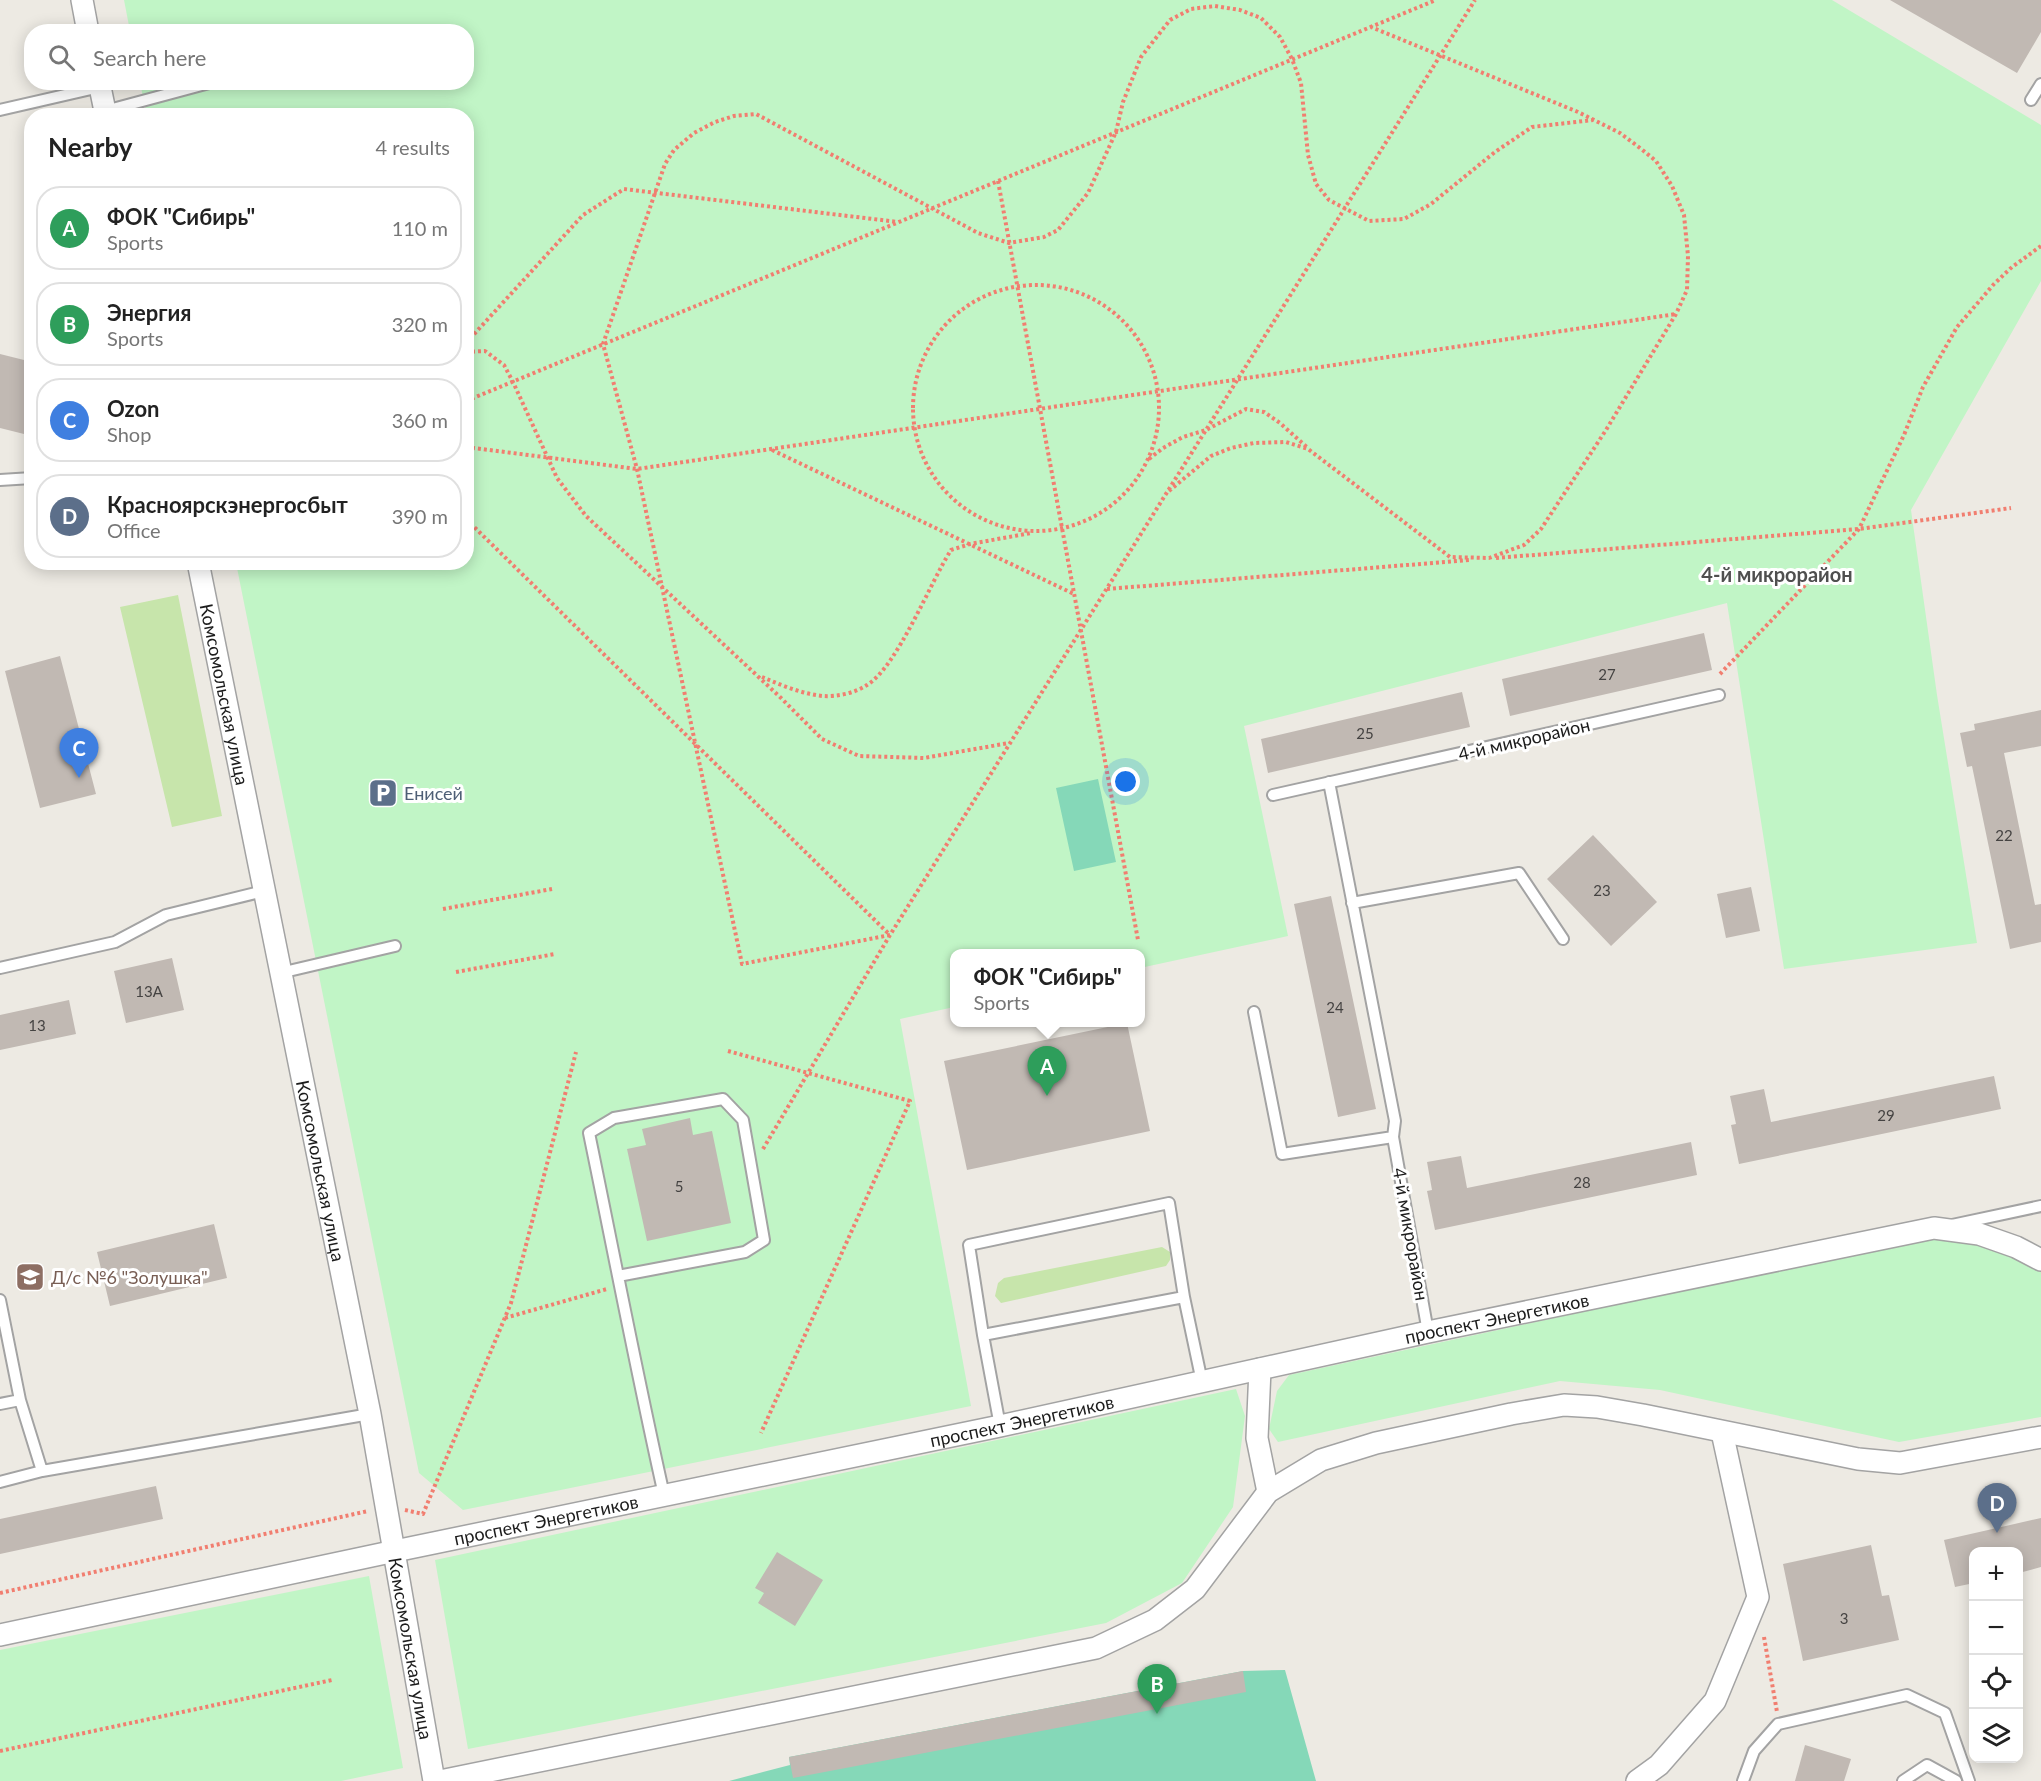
<!DOCTYPE html>
<meta charset="utf-8">
<style>
:root{--surface:#fff;--page:#f6f6f6;--text:#222;--muted:#767676;--line:#e0e0e0;--accent:#2563eb}
body{margin:0;font-family:Lato,sans-serif;background:var(--page);color:var(--text)}
.controls{position:absolute;right:18px;bottom:18px;display:grid;overflow:hidden;border-radius:12px;box-shadow:0 3px 15px #0003}
.controls button{width:54px;height:54px;display:grid;place-items:center;padding:0;border:0;border-bottom:2px solid var(--line);background:var(--surface);color:var(--text);font:30px sans-serif}
.you{position:absolute;left:1126px;top:782px;width:21px;height:21px;margin:-15px;border:4px solid #fff;border-radius:50%;background:#1a73e8;box-shadow:0 0 0 9px #1a73e833}
.badge{display:grid;place-items:center;width:39px;height:39px;border-radius:50%;background:var(--accent);color:#fff;font-size:20px;font-weight:700}
.pin{position:absolute;translate:-50% -50px;filter:drop-shadow(0 2px 3px #0008)}
.pin::after{content:'';position:absolute;top:32px;width:21px;height:18px;background:inherit;clip-path:polygon(0 0,100% 0,50% 100%)}
.popup{position:absolute;left:950px;top:949px;width:195px;height:78px;box-sizing:border-box;display:grid;place-content:center;border-radius:12px;background:var(--surface);filter:drop-shadow(0 2px 4px #0005);font-size:20px;white-space:nowrap;color:var(--muted)}
.popup b{font-size:22px;color:var(--text)}
.popup::after{content:'';position:absolute;left:50%;top:100%;margin-left:-12px;border:12px solid transparent;border-top-color:var(--surface)}
.list{margin:0;padding:0;list-style:none}
h2{display:flex;justify-content:space-between;align-items:center;height:78px;margin:0;padding:0 24px;font-size:26px}
h2 small{font-size:20px;font-weight:400;color:var(--muted)}
.list li{display:grid;grid-template-columns:39px 1fr auto;gap:18px;align-items:center;box-sizing:border-box;height:84px;margin:0 12px 12px;padding:0 12px;border:2px solid var(--line);border-radius:24px}
.list b{display:block;font-size:22px;white-space:nowrap}
.list p{margin:0;font-size:20px;white-space:nowrap;color:var(--muted)}
.list em{font-size:20px;font-style:normal;color:var(--muted)}
.icon{flex:none;width:33px;height:33px;fill:none;stroke:currentColor;stroke-width:2;stroke-linecap:round;stroke-linejoin:round}
.map{position:relative;flex:none;width:2041px;height:1781px;overflow:hidden}
.search{position:absolute;background:var(--surface);box-shadow:0 3px 15px #0003;left:24px;top:24px;width:450px;height:66px;display:flex;align-items:center;gap:15px;box-sizing:border-box;padding:0 21px;border-radius:24px;color:var(--muted);font-size:22px}
.panel{position:absolute;background:var(--surface);box-shadow:0 3px 15px #0003;left:24px;top:108px;width:450px;height:462px;border-radius:24px}
.map>svg:first-child{display:block}
.grass{fill:#c7e5ab}
.park{fill:#c1f5c6}
.pitch{fill:#85d8b8}
.building{fill:#c1b9b3}
.lines{fill:none;stroke-linecap:round;stroke-linejoin:round}
.lane-casing{stroke:#a3a3a3;stroke-width:14}
.street-casing{stroke:#a3a3a3;stroke-width:24}
.path{stroke:#f17e70;stroke-width:4;stroke-dasharray:3 3;stroke-linecap:butt}
.lane{stroke:#fff;stroke-width:10}
.street{stroke:#fff;stroke-width:21}
.labels{text-anchor:middle;dominant-baseline:central;stroke-width:6;stroke-linejoin:round;paint-order:stroke}
.number-label{font-size:15px;fill:#454342}
.street-label{font-size:18px;fill:#1c1c1c;stroke:#fff}
.service-label{font-size:18px;fill:#4e5e75;stroke:#fff;text-anchor:start}
.education-label{font-size:18px;fill:#785e54;stroke:#fff;text-anchor:start}
.neighbourhood-label{font-size:20px;font-weight:bold;fill:#4f4f4f;stroke:#fff}
</style>
<div class="map">
<svg width="2041" height="1781" viewBox="0 0 2041 1781">
<rect width="100%" height="100%" fill="#edeae3"/>
<path class="grass" d="M 178,595 L 222,816 L 172,827 L 120,607 Z
M 1162,1247 L 1170,1252 L 1170,1260 L 1166,1266 L 1001,1303 L 995,1296 L 998,1283 L 1004,1278 Z"/>
<path class="park" d="M 124,0 L 1832,0 L 2041,125 L 2041,281 L 1911,510 L 1937,695 L 1977,943 L 1784,969 L 1727,603 L 1244,726 L 1288,936 L 1140,968 L 1140,954 L 954,954 L 954,1007 L 900,1019 L 971,1406 L 463,1510 L 419,1473 L 236,563 L 466,562 L 466,116 L 147,115 L 140,83 L 466,82 L 466,32 L 130,31 Z
M 1935,1236 L 1988,1245 L 2041,1268 L 2041,1417 L 1899,1442 L 1660,1390 L 1560,1381 L 1278,1442 L 1269,1429 L 1277,1391 L 1289,1375 Z
M 1236,1389 L 1245,1416 L 1233,1507 L 1182,1583 L 1106,1623 L 468,1749 L 435,1560 Z
M 369,1576 L 403,1768 L 341,1781 L 0,1781 L 0,1650 Z"/>
<path class="pitch" d="M 1098,779 L 1116,862 L 1074,871 L 1056,788 Z
M 1285,1670 L 1316,1781 L 729,1781 L 790,1765 L 789,1757 L 1243,1671 Z"/>
<path class="building" d="M 1890,0 L 2041,0 L 2041,32 L 2017,73 Z
M 0,354 L 32,362 L 32,436 L 0,428 Z
M 1704,633 L 1712,670 L 1510,716 L 1502,679 Z
M 60,656 L 96,794 L 40,808 L 5,671 Z
M 1462,692 L 1470,727 L 1268,773 L 1261,739 Z
M 2041,710 L 2041,746 L 2004,753 L 2035,905 L 2041,904 L 2041,942 L 2010,949 L 1972,766 L 1967,767 L 1960,733 L 1975,730 L 1974,724 Z
M 1593,835 L 1657,902 L 1611,946 L 1547,879 Z
M 1751,887 L 1760,931 L 1726,938 L 1717,894 Z
M 1331,896 L 1376,1109 L 1338,1117 L 1294,904 Z
M 172,958 L 184,1010 L 126,1023 L 114,971 Z
M 69,1000 L 76,1034 L 0,1050 L 0,1015 Z
M 1127,1023 L 1150,1131 L 967,1170 L 944,1061 Z
M 1994,1076 L 2001,1109 L 1739,1164 L 1731,1125 L 1736,1124 L 1730,1096 L 1764,1089 L 1771,1122 Z
M 690,1118 L 693,1135 L 712,1131 L 731,1223 L 647,1241 L 627,1149 L 646,1145 L 642,1129 Z
M 1691,1142 L 1697,1175 L 1435,1230 L 1427,1191 L 1432,1190 L 1427,1162 L 1461,1156 L 1467,1188 Z
M 214,1224 L 227,1278 L 110,1306 L 97,1252 Z
M 156,1486 L 163,1519 L 0,1554 L 0,1519 Z
M 2041,1518 L 2041,1567 L 2019,1573 L 2019,1551 L 1974,1551 L 1974,1583 L 1955,1587 L 1944,1540 Z
M 1871,1545 L 1882,1596 L 1889,1595 L 1899,1640 L 1803,1661 L 1783,1564 Z
M 777,1552 L 823,1580 L 795,1626 L 758,1603 L 764,1593 L 755,1588 Z
M 1243,1671 L 1246,1692 L 793,1778 L 789,1757 Z
M 1805,1745 L 1851,1759 L 1844,1781 L 1795,1781 Z"/>
<g class="lines">
<g class="lane-casing">
<path id="lane" d="M 2031,100 L 2041,84
M 0,110 L 100,87
M 105,111 L 213,82
M 0,480 L 32,478
M 1329,782 L 1395,1121 L 1393,1137 L 1428,1332
M 1273,795 L 1719,695
M 1352,903 L 1519,873 L 1563,939
M 0,968 L 115,942 L 166,915 L 264,891
M 280,973 L 395,946
M 1254,1012 L 1282,1154 L 1393,1137
M 1952,1225 L 2041,1206
M 618,1276 L 745,1252 L 764,1240 L 743,1120 L 723,1099 L 614,1118 L 589,1133 C 614,1254 637,1375 664,1495
M 0,1300 L 20,1400 L 42,1471
M 983,1335 L 969,1245 L 1169,1203 L 1184,1297
M 0,1404 L 20,1400
M 1000,1426 L 983,1335 L 1184,1297 L 1202,1382
M 0,1482 L 42,1471 L 370,1414
M 1743,1781 L 1754,1751 L 1778,1724 L 1907,1695 L 1945,1713 L 1969,1781
M 1903,1781 L 1927,1765 L 1956,1781"/>
</g>
<g class="street-casing">
<g id="street">
<path d="M 82,0 L 88,32"/>
<path d="M 99,82 L 106,116"/>
<path id="s1" d="M 198,562 L 370,1414 L 434,1781"/>
<path d="M 1260,1369 L 1257,1438 L 1268,1492"/>
<path id="s2" d="M 0,1635 L 395,1551 L 1000,1426 L 1428,1332 L 1934,1228 L 1979,1234 L 2016,1247 L 2041,1260"/>
<path d="M 440,1781 L 1096,1648 L 1155,1620 L 1195,1589 L 1268,1492 L 1321,1460 L 1376,1443 L 1511,1414 L 1564,1405 L 1597,1407 L 1643,1415 L 1858,1459 L 1900,1463 L 2041,1437"/>
<path d="M 1637,1781 L 1659,1765 L 1715,1701 L 1758,1597 L 1722,1432"/>
</g>
</g>
<path class="path" d="M 998,181 L 1138,940
M913 408a123 123 0 1 1 246 0a123 123 0 1 1-246 0Z
M 466,343 L 583,215 L 624,189 L 898,222
M 466,352 L 485,351 L 504,365 L 513,382 L 557,478 L 586,516 L 780,697 L 822,739 L 859,756 L 924,758 L 1009,743
M 466,401 L 1436,0
M 466,447 L 637,469 L 1676,314
M 772,450 L 1074,594
M 1149,459 L 1163,448 L 1183,437 L 1206,430 L 1246,409 L 1264,412 L 1280,423 L 1308,448
M 1169,491 L 1211,456 L 1231,448 L 1254,443 L 1286,442 L 1308,449 L 1450,557 L 1489,558 L 1524,545 L 1541,529 L 1606,430 L 1676,314 L 1687,290 L 1688,256 L 1684,215 L 1672,186 L 1656,161 L 1640,148 L 1620,133 L 1578,112 L 1371,27
M 466,519 L 890,935
M 1496,558 L 1859,529 L 2011,508
M 1107,589 L 1470,560
M 1720,674 L 1859,529 L 1904,435 L 1923,387 L 1957,327 L 1994,284 L 2012,267 L 2041,246
M 762,677 C 781,685 802,694 823,696 C 837,697 855,693 867,685 C 897,667 930,583 951,550 L 970,544 L 1031,533
M 443,909 L 552,889
M 890,935 L 742,964 L 637,469 L 603,344 L 665,164 L 674,150 L 694,133 L 715,122 L 734,116 L 756,114 L 978,233 L 1009,243 L 1044,237 L 1058,230 L 1088,193 L 1116,132 L 1123,102 L 1141,57 L 1170,20 L 1191,9 L 1215,6 L 1240,10 L 1261,18 L 1280,37 L 1292,59 L 1301,83 L 1308,155 L 1316,184 L 1329,200 L 1369,221 L 1404,219 L 1431,204 L 1495,152 L 1532,127 L 1593,120
M 456,972 L 555,954
M 728,1051 L 910,1101 L 761,1433
M 763,1149 L 890,935 L 1475,0
M 505,1318 L 607,1289
M 405,1510 L 423,1514 L 511,1303 L 576,1052
M 0,1593 L 368,1511
M 1764,1637 L 1777,1712
M 0,1751 L 332,1680"/>
<use href="#lane" class="lane"/>
<use href="#street" class="street"/>
</g>
<defs>
<g id="parking-square" transform="scale(1.5)"><rect x="-9" y="-9" width="18" height="18" rx="4" fill="#5c6f8a" stroke="#fff"/><path d="M-3.5-5.5H1a3.5 3.5 0 0 1 0 7H-1V5.5H-3.5ZM-1-3.4V-.6H.8a1.4 1.4 0 0 0 0-2.8Z" fill="#fff"/></g>
<g id="school-square" transform="scale(1.5)"><rect x="-9" y="-9" width="18" height="18" rx="4" fill="#8d6e63" stroke="#fff"/><path d="M0-5L7-2L0 1L-7-2ZM-4 1L0 2.5L4 1V4Q0 6-4 4Z" fill="#fff"/></g>
</defs>
<g fill-rule="evenodd">
<use href="#parking-square" x="383" y="793"/>
<use href="#school-square" x="30" y="1277"/>
</g>
<g class="labels">
<g class="number-label">
<text x="1607" y="674">27</text>
<text x="1365" y="733">25</text>
<text x="2004" y="835">22</text>
<text x="1602" y="890">23</text>
<text x="149" y="991">13А</text>
<text x="1335" y="1007">24</text>
<text x="37" y="1025">13</text>
<text x="1886" y="1115">29</text>
<text x="1582" y="1182">28</text>
<text x="679" y="1186">5</text>
<text x="1844" y="1618">3</text>
</g>
<g class="street-label">
<text stroke="none"><textPath href="#s1" startOffset="135">Комсомольская улица</textPath></text>
<text transform="translate(1524 739) rotate(-13)">4-й микрорайон</text>
<text stroke="none"><textPath href="#s1" startOffset="621">Комсомольская улица</textPath></text>
<text transform="translate(1411 1234) rotate(80)">4-й микрорайон</text>
<text stroke="none"><textPath href="#s2" startOffset="1530">проспект Энергетиков</textPath></text>
<text stroke="none"><textPath href="#s2" startOffset="1044">проспект Энергетиков</textPath></text>
<text stroke="none"><textPath href="#s2" startOffset="558">проспект Энергетиков</textPath></text>
<text stroke="none"><textPath href="#s1" startOffset="1107">Комсомольская улица</textPath></text>
</g>
<g class="service-label">
<text x="404" y="793">Енисей</text>
</g>
<g class="education-label">
<text x="51" y="1277">Д/с №6 "Золушка"</text>
</g>
<g class="neighbourhood-label">
<text x="1777" y="574">4-й микрорайон</text>
</g>
</g>
</svg>
<div class="controls">
<button>+</button>
<button>−</button>
<button><svg class="icon" aria-label="locate" viewBox="0 0 24 24"><circle cx="12" cy="12" r="6"/><path d="M12 2v4M12 18v4M2 12h4M18 12h4"/></svg></button>
<button><svg class="icon" aria-label="layers" viewBox="0 0 24 24"><path d="M12 4l9 5-9 5-9-5zM3 14l9 5 9-5"/></svg></button>
</div>
<div class="you"></div>
<div class="pin badge" style="left:1047px;top:1096px;background:#2e9e5b">A</div>
<div class="popup"><b>ФОК &quot;Сибирь&quot;</b>Sports</div>
<div class="pin badge" style="left:1157px;top:1714px;background:#2e9e5b">B</div>
<div class="pin badge" style="left:79px;top:778px;background:#3f7fe0">C</div>
<div class="pin badge" style="left:1997px;top:1533px;background:#5c6f8a">D</div>
<div class="search"><svg class="icon" aria-label="search" viewBox="0 0 24 24"><circle cx="10" cy="10" r="6"/><path d="M15 15l6 6"/></svg>Search here</div>
<section class="panel">
<h2>Nearby<small>4 results</small></h2>
<ul class="list">
<li><span class="badge" style="background:#2e9e5b">A</span><div><b>ФОК &quot;Сибирь&quot;</b><p>Sports</p></div><em>110 m</em></li>
<li><span class="badge" style="background:#2e9e5b">B</span><div><b>Энергия</b><p>Sports</p></div><em>320 m</em></li>
<li><span class="badge" style="background:#3f7fe0">C</span><div><b>Ozon</b><p>Shop</p></div><em>360 m</em></li>
<li><span class="badge" style="background:#5c6f8a">D</span><div><b>Красноярскэнергосбыт</b><p>Office</p></div><em>390 m</em></li>
</ul>
</section>
</div>
